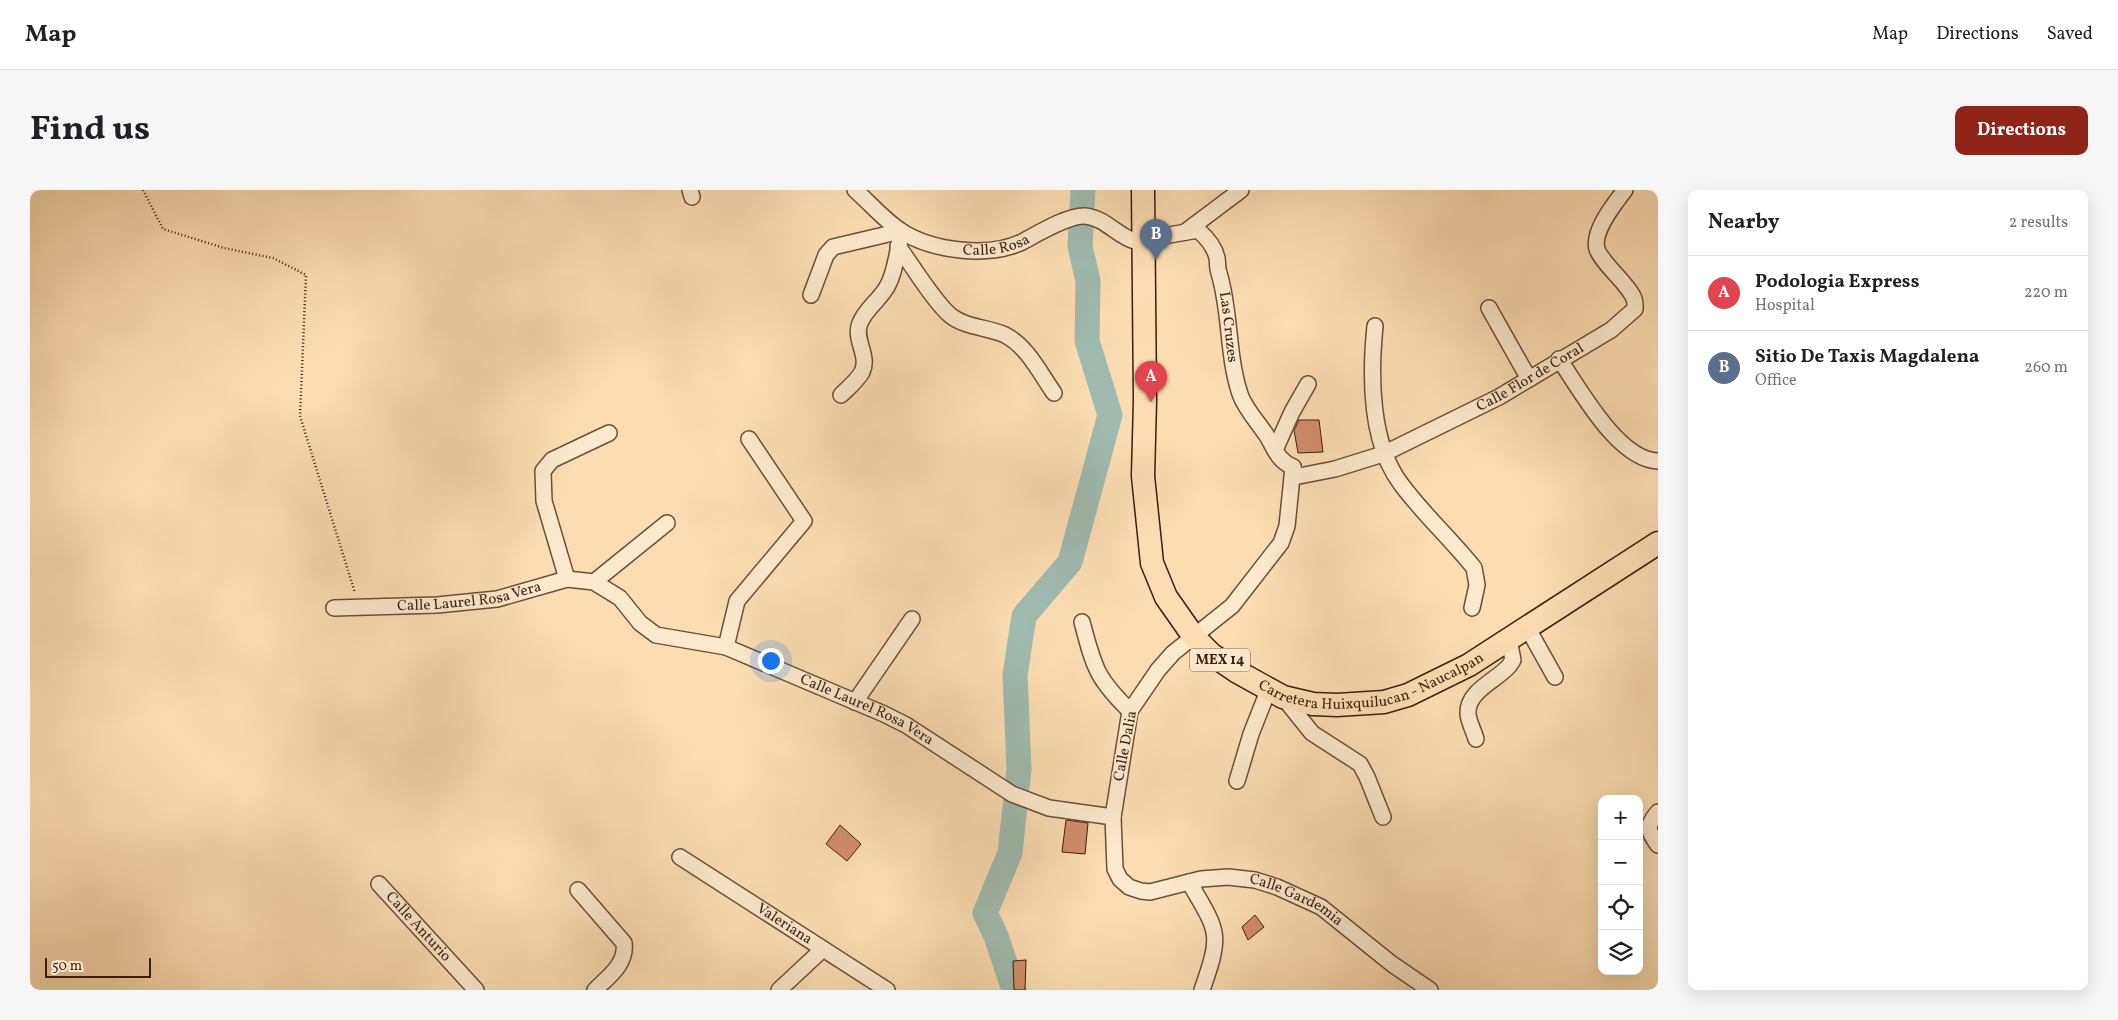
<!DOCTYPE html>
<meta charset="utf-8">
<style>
:root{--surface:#fff;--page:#f6f6f6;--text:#202124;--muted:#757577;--line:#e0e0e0;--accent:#8f2418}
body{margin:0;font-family:Vollkorn,serif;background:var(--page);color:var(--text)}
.controls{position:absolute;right:15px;bottom:15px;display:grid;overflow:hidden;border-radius:10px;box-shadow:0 5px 20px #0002}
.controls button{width:45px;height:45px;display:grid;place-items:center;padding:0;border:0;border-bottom:1px solid var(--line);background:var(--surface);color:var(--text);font:25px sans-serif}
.scale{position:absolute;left:15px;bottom:12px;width:106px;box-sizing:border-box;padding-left:5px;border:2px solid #391e11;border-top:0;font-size:14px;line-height:18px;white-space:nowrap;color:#391e11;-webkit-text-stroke:4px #fde9cd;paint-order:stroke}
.you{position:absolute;left:740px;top:470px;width:18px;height:18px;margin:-12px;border:4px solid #fff;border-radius:50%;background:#1a73e8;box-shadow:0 0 0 8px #1a73e833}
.badge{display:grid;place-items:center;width:32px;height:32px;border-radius:50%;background:var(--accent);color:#fff;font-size:16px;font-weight:700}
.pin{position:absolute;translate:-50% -41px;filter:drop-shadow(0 1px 2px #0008)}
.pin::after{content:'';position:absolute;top:26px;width:18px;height:15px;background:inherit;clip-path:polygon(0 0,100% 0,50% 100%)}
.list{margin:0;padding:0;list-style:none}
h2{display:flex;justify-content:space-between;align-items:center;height:65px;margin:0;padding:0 20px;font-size:21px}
h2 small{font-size:16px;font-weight:400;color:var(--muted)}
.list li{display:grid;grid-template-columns:32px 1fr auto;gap:15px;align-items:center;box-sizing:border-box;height:75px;padding:0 20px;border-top:1px solid var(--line)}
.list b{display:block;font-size:19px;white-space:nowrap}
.list p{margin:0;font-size:16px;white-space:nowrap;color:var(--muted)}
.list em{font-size:16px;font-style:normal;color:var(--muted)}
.icon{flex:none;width:28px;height:28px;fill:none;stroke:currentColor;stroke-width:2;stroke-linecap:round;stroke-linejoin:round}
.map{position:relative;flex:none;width:1628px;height:800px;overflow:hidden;border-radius:10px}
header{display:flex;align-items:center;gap:30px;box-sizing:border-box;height:70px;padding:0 25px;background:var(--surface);border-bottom:1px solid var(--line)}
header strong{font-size:24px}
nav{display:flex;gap:28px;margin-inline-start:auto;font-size:18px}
.intro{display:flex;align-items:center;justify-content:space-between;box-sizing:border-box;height:120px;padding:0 30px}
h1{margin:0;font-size:35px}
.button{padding:12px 22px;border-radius:10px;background:var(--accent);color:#fff;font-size:18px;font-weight:700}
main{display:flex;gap:30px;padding:0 30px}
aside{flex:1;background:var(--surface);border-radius:10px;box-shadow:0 5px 20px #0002}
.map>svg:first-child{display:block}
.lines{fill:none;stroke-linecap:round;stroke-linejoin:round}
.river{stroke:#9fbbb0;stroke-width:25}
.building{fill:#d28e6a;stroke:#391e11}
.minor-casing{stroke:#6a4e39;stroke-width:18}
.primary-casing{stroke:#391e11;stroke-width:25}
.path{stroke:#391e11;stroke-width:2.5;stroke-dasharray:1 2.5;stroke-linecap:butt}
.minor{stroke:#fde9cd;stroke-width:15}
.primary{stroke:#fcddb2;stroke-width:22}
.labels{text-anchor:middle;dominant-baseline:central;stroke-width:4;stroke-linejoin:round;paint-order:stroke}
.shield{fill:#fde9cd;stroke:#745b49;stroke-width:1}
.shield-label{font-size:14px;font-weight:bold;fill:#391e11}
.street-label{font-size:15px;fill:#391e11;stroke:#fde9cd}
</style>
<header>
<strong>Map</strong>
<nav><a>Map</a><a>Directions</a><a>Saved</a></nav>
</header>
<div class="intro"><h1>Find us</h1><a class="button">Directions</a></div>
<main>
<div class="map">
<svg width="1628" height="800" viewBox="0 0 1628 800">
<rect width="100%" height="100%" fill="#fcddb2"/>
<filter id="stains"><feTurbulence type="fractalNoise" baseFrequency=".004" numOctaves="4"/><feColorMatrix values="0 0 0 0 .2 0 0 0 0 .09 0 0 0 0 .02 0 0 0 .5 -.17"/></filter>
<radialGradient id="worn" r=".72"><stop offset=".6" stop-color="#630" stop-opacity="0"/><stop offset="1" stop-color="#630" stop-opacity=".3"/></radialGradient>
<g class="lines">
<path class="river" d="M 984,800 L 966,746 L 955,723 L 980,663 L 989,579 L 985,485 L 994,426 L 1040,372 L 1080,225 L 1057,151 L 1058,91 L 1050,56 L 1053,0"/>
</g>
<path class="building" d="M 1269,230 L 1289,230 L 1293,262 L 1268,263 L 1264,240 Z
M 1036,630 L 1058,633 L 1055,664 L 1032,662 Z
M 810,635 L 831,654 L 817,671 L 796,654 Z
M 1225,725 L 1234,737 L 1218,750 L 1212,737 Z
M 996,770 L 995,800 L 984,800 L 983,771 Z"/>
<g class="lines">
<g class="minor-casing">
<g id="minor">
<path d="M 660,0 L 662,7"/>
<path id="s1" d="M 825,0 C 840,13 854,30 871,41 C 902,61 958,68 992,52 C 1007,44 1038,25 1055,26 C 1076,28 1088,47 1105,51 L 1168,40 C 1176,47 1185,58 1187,68 C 1188,73 1187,78 1189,83 C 1201,123 1197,165 1210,204 C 1215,219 1228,232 1237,246 C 1245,259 1248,271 1263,277"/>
<path d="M 1155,42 L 1211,0"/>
<path d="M 868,56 C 882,75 904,112 921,126 C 937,138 958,137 975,145 C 997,156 1010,183 1024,203"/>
<path d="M 781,105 L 796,65 L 803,57 L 871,41"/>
<path d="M 1459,118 L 1499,189"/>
<path d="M 1345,136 C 1340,185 1340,253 1371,294 C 1393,324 1421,349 1444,378 L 1447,395 L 1442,418"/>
<path d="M 1529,169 C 1550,199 1588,270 1628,271"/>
<path d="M 811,205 C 818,198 827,191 832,182 C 840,166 823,149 830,133 C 836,118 851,109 858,95 C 865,82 867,64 870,50"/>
<path d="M 1245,260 L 1262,222 L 1278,194"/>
<path id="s2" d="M 1263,277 L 1257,336 L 1251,353 L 1202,416 L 1143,463 L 1128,480 L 1100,521 L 1083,627 L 1085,679 L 1090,689 L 1099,697 L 1111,701 L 1120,702 L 1171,689 L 1198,687 L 1225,690 L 1247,697 L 1291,717 L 1362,774 L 1400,800"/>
<path id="s3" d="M 1263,277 L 1264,287 L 1305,279 L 1353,264 L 1469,207 L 1581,140 L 1605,119 C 1606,108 1602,104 1595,95 C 1588,86 1570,69 1567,59 C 1562,41 1585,13 1595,0"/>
<path d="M 537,389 L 514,311 L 513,281 L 522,270 L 579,243"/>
<path d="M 564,392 L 637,333"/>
<path id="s4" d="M 304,418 L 407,415 L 467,409 L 537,389 L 564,392 L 590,408 L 610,433 L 626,445 L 696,457 L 854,524 L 876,535 L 982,604 L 1019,618 L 1083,627"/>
<path d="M 1052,432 C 1064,477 1066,488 1100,521"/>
<path d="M 1497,437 L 1525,487"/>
<path d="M 696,457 L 707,411 L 774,331 L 719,249"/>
<path d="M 1253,507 L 1282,543 L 1330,574 L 1337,587 L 1353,627"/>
<path d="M 825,512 L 882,429"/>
<path d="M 1446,549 C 1444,541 1438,531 1438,523 C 1437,501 1467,490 1479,476 L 1483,470 L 1479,450"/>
<path d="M 1207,591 L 1221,544 L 1238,501"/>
<path d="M 1628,622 C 1616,636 1617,640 1628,655"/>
<path id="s5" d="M 650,667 L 857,800"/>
<path d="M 1159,692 C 1189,743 1192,743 1172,800"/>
<path id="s6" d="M 349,694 L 446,800"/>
<path d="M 548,700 L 594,753 C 597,774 578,787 565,800"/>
<path d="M 749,800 L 793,759"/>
</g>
</g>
<g class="primary-casing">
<g id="primary">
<path id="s7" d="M 1113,0 L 1115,210 L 1113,286 L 1122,373 L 1136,407 L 1164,447 L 1181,464 L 1206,481 L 1253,507 L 1283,514 L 1307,515 L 1354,512 L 1378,505 L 1439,475 L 1628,353"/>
</g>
</g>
<path class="path" d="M 113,0 L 133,39 L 194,58 L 243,68 L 276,85 L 270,226 L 325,403"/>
<use href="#minor" class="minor"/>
<use href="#primary" class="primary"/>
</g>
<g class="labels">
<rect class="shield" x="1160" y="458.5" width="60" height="23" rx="4"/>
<g class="shield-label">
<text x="1190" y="470">MEX 14</text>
</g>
<g class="street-label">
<text stroke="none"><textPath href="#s1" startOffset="161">Calle Rosa</textPath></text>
<text stroke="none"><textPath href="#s1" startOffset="481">Las Cruzes</textPath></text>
<text stroke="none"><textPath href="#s3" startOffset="268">Calle Flor de Coral</textPath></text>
<text stroke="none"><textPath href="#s4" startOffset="136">Calle Laurel Rosa Vera</textPath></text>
<text stroke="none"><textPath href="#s7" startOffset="659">Carretera Huixquilucan - Naucalpan</textPath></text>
<text stroke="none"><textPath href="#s4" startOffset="571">Calle Laurel Rosa Vera</textPath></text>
<text transform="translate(1096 556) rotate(-79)">Calle Dalia</text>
<text stroke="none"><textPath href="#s2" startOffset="662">Calle Gardemia</textPath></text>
<text stroke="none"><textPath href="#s5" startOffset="124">Valeriana</textPath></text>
<text stroke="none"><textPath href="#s6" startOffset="58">Calle Anturio</textPath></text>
</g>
</g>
<rect width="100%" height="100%" filter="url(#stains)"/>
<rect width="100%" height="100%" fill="url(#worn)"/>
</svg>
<div class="controls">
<button>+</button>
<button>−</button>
<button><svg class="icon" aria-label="locate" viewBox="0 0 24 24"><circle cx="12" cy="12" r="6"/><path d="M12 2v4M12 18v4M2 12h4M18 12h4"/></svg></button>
<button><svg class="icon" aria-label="layers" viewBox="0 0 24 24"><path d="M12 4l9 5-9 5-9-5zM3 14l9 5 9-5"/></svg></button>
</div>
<div class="scale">50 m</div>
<div class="you"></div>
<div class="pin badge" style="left:1121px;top:212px;background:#e0444e">A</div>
<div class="pin badge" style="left:1126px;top:70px;background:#5c6f8a">B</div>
</div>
<aside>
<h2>Nearby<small>2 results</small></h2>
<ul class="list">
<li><span class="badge" style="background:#e0444e">A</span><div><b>Podologia Express</b><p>Hospital</p></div><em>220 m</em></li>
<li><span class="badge" style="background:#5c6f8a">B</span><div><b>Sitio De Taxis Magdalena</b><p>Office</p></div><em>260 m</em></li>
</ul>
</aside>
</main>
